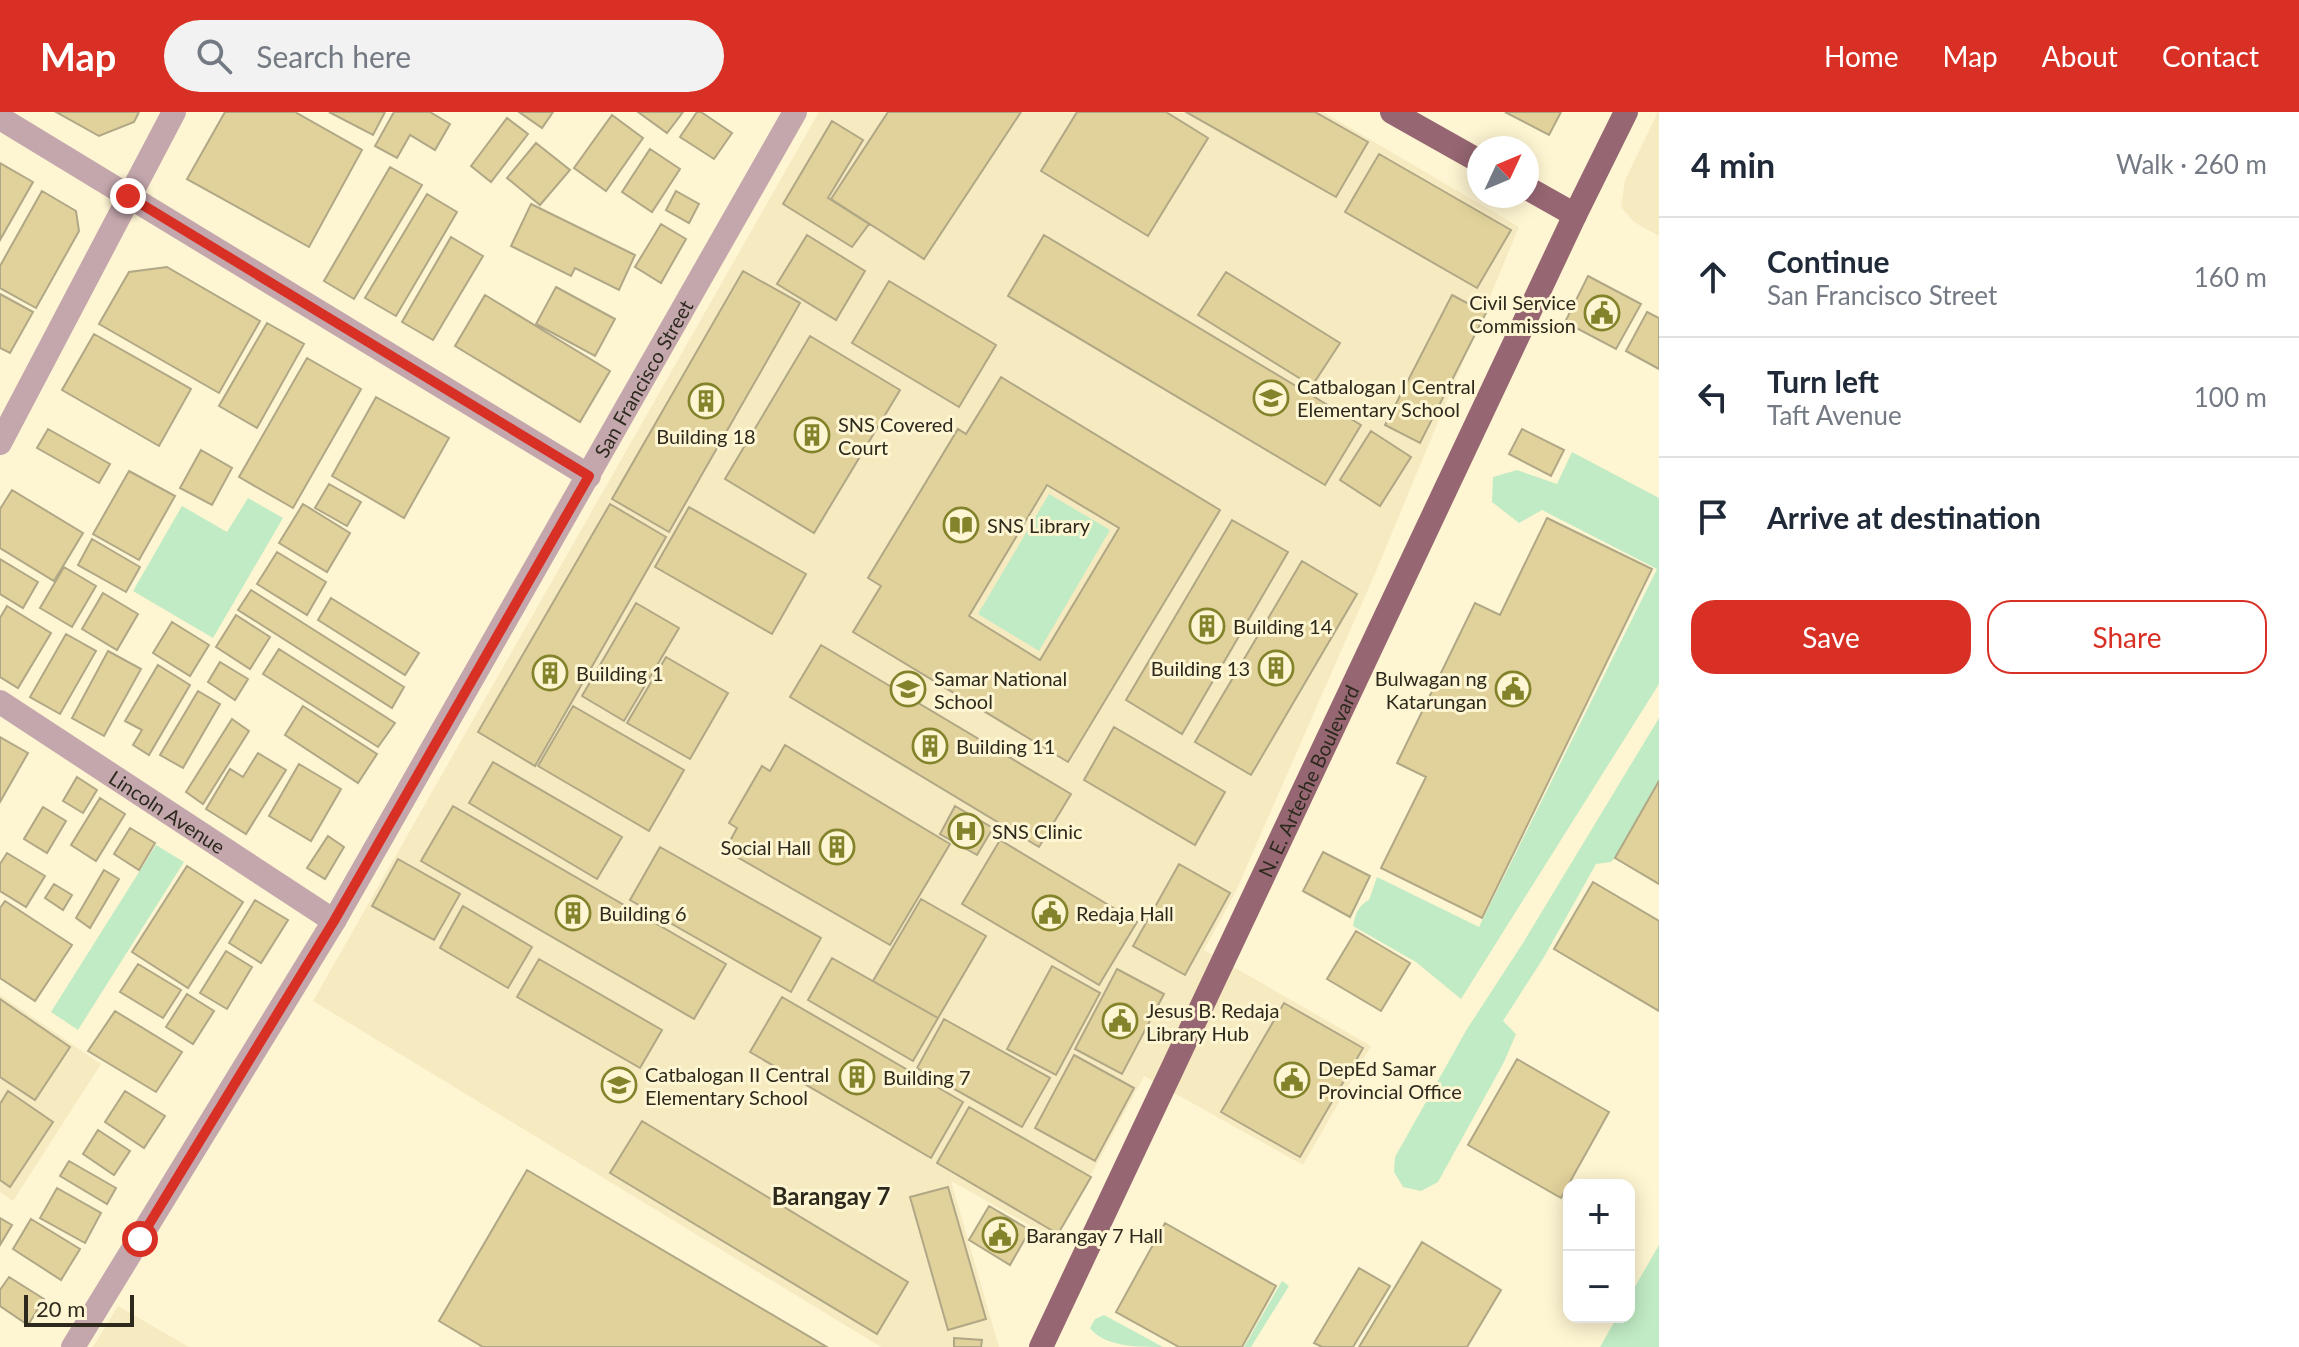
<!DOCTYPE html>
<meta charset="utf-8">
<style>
:root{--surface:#fff;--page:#f2f2f3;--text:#1f2937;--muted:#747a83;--line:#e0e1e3;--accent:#d93025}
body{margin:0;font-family:Lato,sans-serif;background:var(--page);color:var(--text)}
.controls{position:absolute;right:24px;bottom:24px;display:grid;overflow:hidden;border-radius:16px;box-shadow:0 4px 20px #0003}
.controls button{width:72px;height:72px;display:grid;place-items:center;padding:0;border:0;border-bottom:2px solid var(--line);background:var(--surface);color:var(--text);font:40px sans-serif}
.compass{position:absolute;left:1467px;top:24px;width:72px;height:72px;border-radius:50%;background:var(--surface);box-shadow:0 4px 20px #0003;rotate:46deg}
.scale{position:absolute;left:24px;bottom:20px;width:110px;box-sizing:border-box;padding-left:8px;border:4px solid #2d2a1d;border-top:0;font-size:22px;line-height:28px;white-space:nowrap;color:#2d2a1d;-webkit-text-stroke:6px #fef5d2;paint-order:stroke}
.stop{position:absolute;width:24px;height:24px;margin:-18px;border:6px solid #d93025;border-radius:50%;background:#fff}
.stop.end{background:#d93025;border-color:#fff;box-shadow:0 2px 8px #0008}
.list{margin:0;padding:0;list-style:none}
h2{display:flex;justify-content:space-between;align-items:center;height:104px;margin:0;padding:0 32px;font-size:34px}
h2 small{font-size:26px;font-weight:400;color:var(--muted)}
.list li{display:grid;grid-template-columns:52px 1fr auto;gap:24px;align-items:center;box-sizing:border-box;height:120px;padding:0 32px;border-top:2px solid var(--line)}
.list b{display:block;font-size:30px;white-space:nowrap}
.list p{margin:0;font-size:26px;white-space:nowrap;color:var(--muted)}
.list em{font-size:26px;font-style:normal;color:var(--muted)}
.actions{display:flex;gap:16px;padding:24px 32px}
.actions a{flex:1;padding:18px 0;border:2px solid var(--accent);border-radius:24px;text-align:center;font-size:28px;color:var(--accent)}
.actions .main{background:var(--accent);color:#fff}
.icon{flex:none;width:44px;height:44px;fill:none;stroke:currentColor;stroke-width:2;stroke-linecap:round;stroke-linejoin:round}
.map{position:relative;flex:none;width:1659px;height:1235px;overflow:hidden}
header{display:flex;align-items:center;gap:48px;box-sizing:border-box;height:112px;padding:0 40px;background:var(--accent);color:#fff}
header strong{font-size:38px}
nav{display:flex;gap:44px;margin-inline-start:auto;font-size:28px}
.search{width:560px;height:72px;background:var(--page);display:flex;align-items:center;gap:20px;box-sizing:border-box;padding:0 28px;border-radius:44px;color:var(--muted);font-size:30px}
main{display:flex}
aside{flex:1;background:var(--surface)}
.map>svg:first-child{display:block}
.built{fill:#f6eac1}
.green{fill:#c1ebc4}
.building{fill:#e1d19a;stroke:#b0a786;stroke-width:2;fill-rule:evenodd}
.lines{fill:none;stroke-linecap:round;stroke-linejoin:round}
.minor{stroke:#c3a7ad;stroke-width:24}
.major{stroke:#966772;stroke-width:24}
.route{stroke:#d93025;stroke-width:10}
.labels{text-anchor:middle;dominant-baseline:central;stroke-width:6;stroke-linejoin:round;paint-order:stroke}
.poi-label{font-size:20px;fill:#2d2a1d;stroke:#fef5d2;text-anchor:start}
.street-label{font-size:20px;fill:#2d2a1d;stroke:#fef5d2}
.quarter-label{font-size:24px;font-weight:bold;fill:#2d2a1d;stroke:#fef5d2}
</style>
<header>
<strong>Map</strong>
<div class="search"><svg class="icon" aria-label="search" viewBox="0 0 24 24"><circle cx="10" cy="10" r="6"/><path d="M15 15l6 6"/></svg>Search here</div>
<nav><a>Home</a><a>Map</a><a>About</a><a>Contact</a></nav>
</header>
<main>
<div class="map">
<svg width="1659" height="1235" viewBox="0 0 1659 1235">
<rect width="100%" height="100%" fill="#fef5d2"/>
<path class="built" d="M 819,0 L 1323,0 L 1519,115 L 1377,457 L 1236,779 L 1204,838 L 1371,934 L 1303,1053 L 1144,964 L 1056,1128 L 951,1069 L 999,1235 L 881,1235 L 313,889 Z
M 1658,0 L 1659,0 L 1659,124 L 1634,110 L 1621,95 L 1625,68 Z
M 0,883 L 101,952 L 13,1089 L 0,1080 Z
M 118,1194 L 189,1235 L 93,1235 Z"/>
<path class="green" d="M 1572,340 L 1659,386 L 1659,572 L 1461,887 L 1416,850 L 1353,814 C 1355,802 1358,794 1369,788 L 1377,765 L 1479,815 L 1657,457 L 1542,398 L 1519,411 L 1492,390 L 1493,365 L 1517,358 L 1557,372 Z
M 1049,382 L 1110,418 L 1039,539 L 978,502 Z
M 248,386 L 283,406 L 213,526 L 133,479 L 182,394 L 227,420 Z
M 1659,606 L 1659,697 L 1611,750 L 1596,752 L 1544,845 L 1503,909 L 1516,922 L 1504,950 L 1438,1070 L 1421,1079 L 1403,1075 L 1394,1060 L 1395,1045 L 1467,917 L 1523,831 Z
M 156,733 L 184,750 L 78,918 L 51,900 Z
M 1659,1133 L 1659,1235 L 1600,1235 L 1617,1205 L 1629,1205 L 1629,1185 Z
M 1282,1169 L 1289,1174 L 1251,1235 L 1244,1235 Z
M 1104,1203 L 1163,1235 C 1138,1235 1104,1235 1090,1216 L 1095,1207 Z"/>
<path class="building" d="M 56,0 L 139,0 L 134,10 L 99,24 Z
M 225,0 L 295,0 L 362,38 L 309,135 L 187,67 Z
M 329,0 L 385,0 L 373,23 Z
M 394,0 L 430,0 L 450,12 L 435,38 L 410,23 L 397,46 L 375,34 Z
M 519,0 L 553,0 L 542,16 Z
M 638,0 L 683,0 L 667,21 Z
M 697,0 L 701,0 L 732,21 L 714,47 L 680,25 Z
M 888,0 L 1021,0 L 924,147 L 831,87 Z
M 1077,0 L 1166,0 L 1208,26 L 1148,124 L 1041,59 Z
M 1186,0 L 1315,0 L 1368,30 L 1336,85 Z
M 1505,0 L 1561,0 L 1549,23 Z
M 612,3 L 643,26 L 606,79 L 574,56 Z
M 507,6 L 528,22 L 491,70 L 471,54 Z
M 832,9 L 863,28 L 828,86 L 869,112 L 852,135 L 783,92 Z
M 536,31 L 570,58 L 540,93 L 507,66 Z
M 650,37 L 680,57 L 652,100 L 622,80 Z
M 1379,42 L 1511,118 L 1477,176 L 1345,100 Z
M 0,51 L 33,70 L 0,128 Z
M 390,55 L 422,73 L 354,187 L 324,169 Z
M 42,79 L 76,99 L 79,119 L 36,196 L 0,176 L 0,154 Z
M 676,79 L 699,92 L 689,111 L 666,98 Z
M 427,82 L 457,100 L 396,204 L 365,186 Z
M 531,92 L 635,143 L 619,178 L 575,156 L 571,164 L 511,134 Z
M 661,112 L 686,127 L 661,171 L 635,155 Z
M 807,123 L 865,159 L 836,208 L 777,172 Z
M 1044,123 L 1361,313 L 1325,373 L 1008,184 Z
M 451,125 L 483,144 L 433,228 L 402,210 Z
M 167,155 L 260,209 L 219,281 L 99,212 L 129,160 Z
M 743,159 L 800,191 L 669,420 L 612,387 Z
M 1226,160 L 1340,231 L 1312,274 L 1198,203 Z
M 1588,164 L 1641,192 L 1616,237 L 1565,210 Z
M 889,169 L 996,233 L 959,295 L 852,231 Z
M 556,175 L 615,207 L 595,244 L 536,212 Z
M 0,182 L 33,200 L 10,241 L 0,236 Z
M 485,183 L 610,259 L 580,310 L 455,234 Z
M 1452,183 L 1486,201 L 1420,331 L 1385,313 Z
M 1647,200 L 1659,206 L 1659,257 L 1626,239 Z
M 267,211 L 304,232 L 257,316 L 219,294 Z
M 94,222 L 191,277 L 159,334 L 62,278 Z
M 810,224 L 900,278 L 814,421 L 725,367 Z
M 307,246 L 361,277 L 293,396 L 239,365 Z
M 1001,265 L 1220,398 L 1068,650 L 853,520 L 881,474 L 868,466 L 958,317 L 966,322 ZM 1047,373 L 1119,416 L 1040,548 L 969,504 Z
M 376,285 L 449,326 L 404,406 L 332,364 Z
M 48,317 L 110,352 L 99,371 L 37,336 Z
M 1522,317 L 1564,338 L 1551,364 L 1509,342 Z
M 1371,319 L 1411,345 L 1380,394 L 1340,368 Z
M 201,338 L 232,356 L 212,393 L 180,376 Z
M 129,359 L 175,384 L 139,448 L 93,422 Z
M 329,372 L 361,390 L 347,414 L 315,396 Z
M 12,378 L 83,421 L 54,469 L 0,436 L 0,397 Z
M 303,392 L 350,421 L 327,460 L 279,431 Z
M 610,392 L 666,425 L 535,654 L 478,620 Z
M 689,395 L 806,462 L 772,522 L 655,455 Z
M 1547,406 L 1652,457 L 1482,806 L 1381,756 L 1426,665 L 1397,651 L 1475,491 L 1500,503 Z
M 1232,408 L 1288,440 L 1182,622 L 1126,588 Z
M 92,427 L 140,455 L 126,480 L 78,453 Z
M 277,440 L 326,470 L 307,503 L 257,472 Z
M 0,447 L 38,470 L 23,496 L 0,482 Z
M 1302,449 L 1357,482 L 1251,663 L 1195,630 Z
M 64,455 L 96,474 L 72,515 L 40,496 Z
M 251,478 L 404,575 L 392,596 L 238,498 Z
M 103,481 L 138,502 L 117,538 L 82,517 Z
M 331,486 L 419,541 L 405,563 L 318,508 Z
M 636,491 L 679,516 L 624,609 L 582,584 Z
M 7,494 L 51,521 L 18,576 L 0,565 L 0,506 Z
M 236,503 L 270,525 L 250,557 L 216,535 Z
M 172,510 L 209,533 L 190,564 L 153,541 Z
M 66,522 L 96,539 L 60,602 L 30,585 Z
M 821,533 L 1071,682 L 1039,735 L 790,585 Z
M 279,537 L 395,611 L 378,635 L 263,562 Z
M 108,539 L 141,557 L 104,624 L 72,606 Z
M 666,545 L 728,581 L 690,647 L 627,611 Z
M 220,550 L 248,567 L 235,588 L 208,570 Z
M 158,553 L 190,573 L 149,643 L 133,633 L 142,618 L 125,609 Z
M 198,579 L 220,592 L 183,656 L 160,643 Z
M 303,594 L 377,642 L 358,671 L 285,623 Z
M 573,594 L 684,658 L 649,719 L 538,654 Z
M 232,607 L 249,619 L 203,692 L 186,680 Z
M 1114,615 L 1225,680 L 1195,733 L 1084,668 Z
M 0,625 L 28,641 L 0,690 Z
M 785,633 L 950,732 L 890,833 L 725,738 L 737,716 L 729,711 L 762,654 L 770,659 Z
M 258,641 L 286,658 L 246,722 L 206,697 L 230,657 L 243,665 Z
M 493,650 L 622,725 L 597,767 L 469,691 Z
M 299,652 L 341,677 L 311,729 L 269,704 Z
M 77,665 L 97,678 L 83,701 L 63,689 Z
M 1659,669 L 1659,772 L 1615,746 Z
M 100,686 L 125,702 L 96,749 L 71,733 Z
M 453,694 L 726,852 L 694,907 L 421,749 Z
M 955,694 L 993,716 L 977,743 L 940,722 Z
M 43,695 L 66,709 L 47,741 L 24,727 Z
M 130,716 L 155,731 L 139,758 L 114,742 Z
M 328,724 L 344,735 L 325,767 L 307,756 Z
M 1000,728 L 1137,810 L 1099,873 L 962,792 Z
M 660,735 L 821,826 L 791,880 L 630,788 Z
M 1323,740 L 1370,764 L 1350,805 L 1303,779 Z
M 7,741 L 45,764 L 26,795 L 0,779 L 0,752 Z
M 398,747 L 460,782 L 434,828 L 372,794 Z
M 1179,752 L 1230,781 L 1185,863 L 1133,834 Z
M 187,754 L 243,790 L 188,876 L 132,840 Z
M 104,758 L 119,767 L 90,816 L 76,806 Z
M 1593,770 L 1659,809 L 1659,899 L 1554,837 Z
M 54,772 L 72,783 L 63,798 L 45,786 Z
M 921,787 L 986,824 L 938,906 L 873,869 Z
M 255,788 L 288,808 L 261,851 L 229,831 Z
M 5,789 L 72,833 L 35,889 L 0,866 L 0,796 Z
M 463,794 L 532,835 L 508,876 L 440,836 Z
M 1356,819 L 1410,851 L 1381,899 L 1327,867 Z
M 226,839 L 252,855 L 227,897 L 200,881 Z
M 832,846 L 938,906 L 913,949 L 808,888 Z
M 539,847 L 662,918 L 640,956 L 517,885 Z
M 138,852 L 181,878 L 163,906 L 120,880 Z
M 1052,854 L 1100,881 L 1056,963 L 1007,937 Z
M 1117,857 L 1164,882 L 1122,962 L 1075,937 Z
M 187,882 L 214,899 L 193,932 L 166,915 Z
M 782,885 L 963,990 L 931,1046 L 750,940 Z
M 0,887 L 70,935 L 35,988 L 0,965 Z
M 1284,891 L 1363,936 L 1300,1045 L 1221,1000 Z
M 115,899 L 182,940 L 156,980 L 88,939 Z
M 944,907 L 1050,966 L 1022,1015 L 917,956 Z
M 1074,943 L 1134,976 L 1095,1049 L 1035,1016 Z
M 1517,947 L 1609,1000 L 1561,1086 L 1468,1033 Z
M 8,979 L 53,1010 L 10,1075 L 0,1068 L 0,992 Z
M 125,979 L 165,1004 L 144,1036 L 105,1010 Z
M 969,995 L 1091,1065 L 1058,1122 L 937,1051 Z
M 642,1009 L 908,1170 L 877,1222 L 610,1061 Z
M 98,1018 L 130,1039 L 114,1063 L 83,1042 Z
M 69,1049 L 116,1076 L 107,1092 L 60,1064 Z
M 527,1058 L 827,1235 L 483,1235 L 439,1209 Z
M 948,1075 L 986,1207 L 948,1218 L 910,1085 Z
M 57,1076 L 101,1101 L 85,1131 L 40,1106 Z
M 989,1094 L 1030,1118 L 1010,1153 L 969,1128 Z
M 0,1106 L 12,1113 L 0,1133 Z
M 31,1107 L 80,1137 L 61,1168 L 13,1137 Z
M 1165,1111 L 1276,1174 L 1242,1235 L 1179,1235 L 1116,1200 Z
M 1422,1130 L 1501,1178 L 1467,1235 L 1359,1235 Z
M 1359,1156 L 1390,1174 L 1353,1235 L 1322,1235 L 1314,1231 Z
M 9,1165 L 44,1187 L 28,1213 L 0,1194 L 0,1178 Z
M 954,1226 L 982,1228 L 981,1235 L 954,1235 Z"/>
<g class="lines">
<g class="minor">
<path d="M 0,6 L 589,364"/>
<path d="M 0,331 L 174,0"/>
<path id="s1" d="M 0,590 L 334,809"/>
<path id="s2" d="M 73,1235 L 334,809 L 795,0"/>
</g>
<g class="major">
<path d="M 1392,0 L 1479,49"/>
<path d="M 1527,76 L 1575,103"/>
<path id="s3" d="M 1041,1235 L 1575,103 L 1626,0"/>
</g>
</g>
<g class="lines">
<path class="route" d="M 128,84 L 589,364 L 334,809 L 140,1127"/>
</g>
<defs>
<g id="civic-ring" transform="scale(1.8)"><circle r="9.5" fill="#fef5d2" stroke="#83832c" stroke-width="1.5"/><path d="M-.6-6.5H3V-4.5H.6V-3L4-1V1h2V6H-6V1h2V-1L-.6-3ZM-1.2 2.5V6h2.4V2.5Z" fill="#83832c"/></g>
<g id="school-ring" transform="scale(1.8)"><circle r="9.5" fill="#fef5d2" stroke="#83832c" stroke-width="1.5"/><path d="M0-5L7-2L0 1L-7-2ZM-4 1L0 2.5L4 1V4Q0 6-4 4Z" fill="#83832c"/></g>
<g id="building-ring" transform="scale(1.8)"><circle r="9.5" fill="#fef5d2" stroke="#83832c" stroke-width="1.5"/><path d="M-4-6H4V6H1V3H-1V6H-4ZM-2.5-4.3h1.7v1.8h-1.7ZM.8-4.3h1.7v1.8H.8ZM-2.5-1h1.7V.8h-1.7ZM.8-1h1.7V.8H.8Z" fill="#83832c"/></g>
<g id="library-ring" transform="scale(1.8)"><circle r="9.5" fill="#fef5d2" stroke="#83832c" stroke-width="1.5"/><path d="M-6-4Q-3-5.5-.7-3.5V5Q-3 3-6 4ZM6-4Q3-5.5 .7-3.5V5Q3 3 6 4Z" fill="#83832c"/></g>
<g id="hospital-ring" transform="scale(1.8)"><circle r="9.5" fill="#fef5d2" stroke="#83832c" stroke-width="1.5"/><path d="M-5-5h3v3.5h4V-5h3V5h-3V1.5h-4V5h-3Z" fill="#83832c"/></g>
</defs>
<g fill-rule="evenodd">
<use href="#civic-ring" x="1602" y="201"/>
<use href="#school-ring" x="1271" y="286"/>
<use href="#building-ring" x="706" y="289"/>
<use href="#building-ring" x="812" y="323"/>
<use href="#library-ring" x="961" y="413"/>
<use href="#building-ring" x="1207" y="514"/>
<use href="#building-ring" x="1276" y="556"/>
<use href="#building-ring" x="550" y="561"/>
<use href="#school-ring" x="908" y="577"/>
<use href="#civic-ring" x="1513" y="577"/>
<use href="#building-ring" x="930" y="634"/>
<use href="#hospital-ring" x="966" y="719"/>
<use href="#building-ring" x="837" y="735"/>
<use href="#building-ring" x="573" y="801"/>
<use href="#civic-ring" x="1050" y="801"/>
<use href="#civic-ring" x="1120" y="909"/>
<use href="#building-ring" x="857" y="965"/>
<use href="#civic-ring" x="1292" y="968"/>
<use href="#school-ring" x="619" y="973"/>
<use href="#civic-ring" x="1000" y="1123"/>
</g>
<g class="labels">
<g class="poi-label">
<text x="1576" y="190" text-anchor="end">Civil Service<tspan x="1576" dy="23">Commission</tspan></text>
<text x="1297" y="274">Catbalogan I Central<tspan x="1297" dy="23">Elementary School</tspan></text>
<text x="838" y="312">SNS Covered<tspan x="838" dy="23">Court</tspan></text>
<text x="706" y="324" text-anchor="middle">Building 18</text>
<text x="987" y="413">SNS Library</text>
<text x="1233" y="514">Building 14</text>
<text x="1250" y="556" text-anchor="end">Building 13</text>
<text x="576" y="561">Building 1</text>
<text x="934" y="566">Samar National<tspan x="934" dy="23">School</tspan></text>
<text x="1487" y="566" text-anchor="end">Bulwagan ng<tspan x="1487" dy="23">Katarungan</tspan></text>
<text x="956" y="634">Building 11</text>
<text x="992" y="719">SNS Clinic</text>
<text x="811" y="735" text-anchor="end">Social Hall</text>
<text x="599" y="801">Building 6</text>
<text x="1076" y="801">Redaja Hall</text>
<text x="1146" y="898">Jesus B. Redaja<tspan x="1146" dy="23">Library Hub</tspan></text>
<text x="1318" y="956">DepEd Samar<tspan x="1318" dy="23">Provincial Office</tspan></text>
<text x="645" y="962">Catbalogan II Central<tspan x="645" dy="23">Elementary School</tspan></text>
<text x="883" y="965">Building 7</text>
<text x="1026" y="1123">Barangay 7 Hall</text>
</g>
<g class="street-label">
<text stroke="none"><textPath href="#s2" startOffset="1124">San Francisco Street</textPath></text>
<text stroke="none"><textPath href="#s3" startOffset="626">N. E. Arteche Boulevard</textPath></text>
<text stroke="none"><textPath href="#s1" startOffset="200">Lincoln Avenue</textPath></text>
</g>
<g class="quarter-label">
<text x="831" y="1083">Barangay 7</text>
</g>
</g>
</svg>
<div class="controls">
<button>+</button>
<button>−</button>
</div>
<svg class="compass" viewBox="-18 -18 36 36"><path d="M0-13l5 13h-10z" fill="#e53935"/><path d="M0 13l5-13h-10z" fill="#747a83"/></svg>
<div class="scale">20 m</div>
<div class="stop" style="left:140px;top:1127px"></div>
<div class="stop end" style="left:128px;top:84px"></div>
</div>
<aside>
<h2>4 min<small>Walk · 260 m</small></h2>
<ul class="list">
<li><svg class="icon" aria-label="ahead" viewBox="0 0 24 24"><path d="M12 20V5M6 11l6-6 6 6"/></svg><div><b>Continue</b><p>San Francisco Street</p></div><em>160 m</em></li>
<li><svg class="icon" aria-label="left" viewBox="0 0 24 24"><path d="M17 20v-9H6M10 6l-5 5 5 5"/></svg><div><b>Turn left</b><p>Taft Avenue</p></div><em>100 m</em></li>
<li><svg class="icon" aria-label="arrive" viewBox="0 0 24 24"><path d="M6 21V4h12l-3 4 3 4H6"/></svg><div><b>Arrive at destination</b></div></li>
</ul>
<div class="actions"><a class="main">Save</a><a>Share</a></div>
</aside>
</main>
